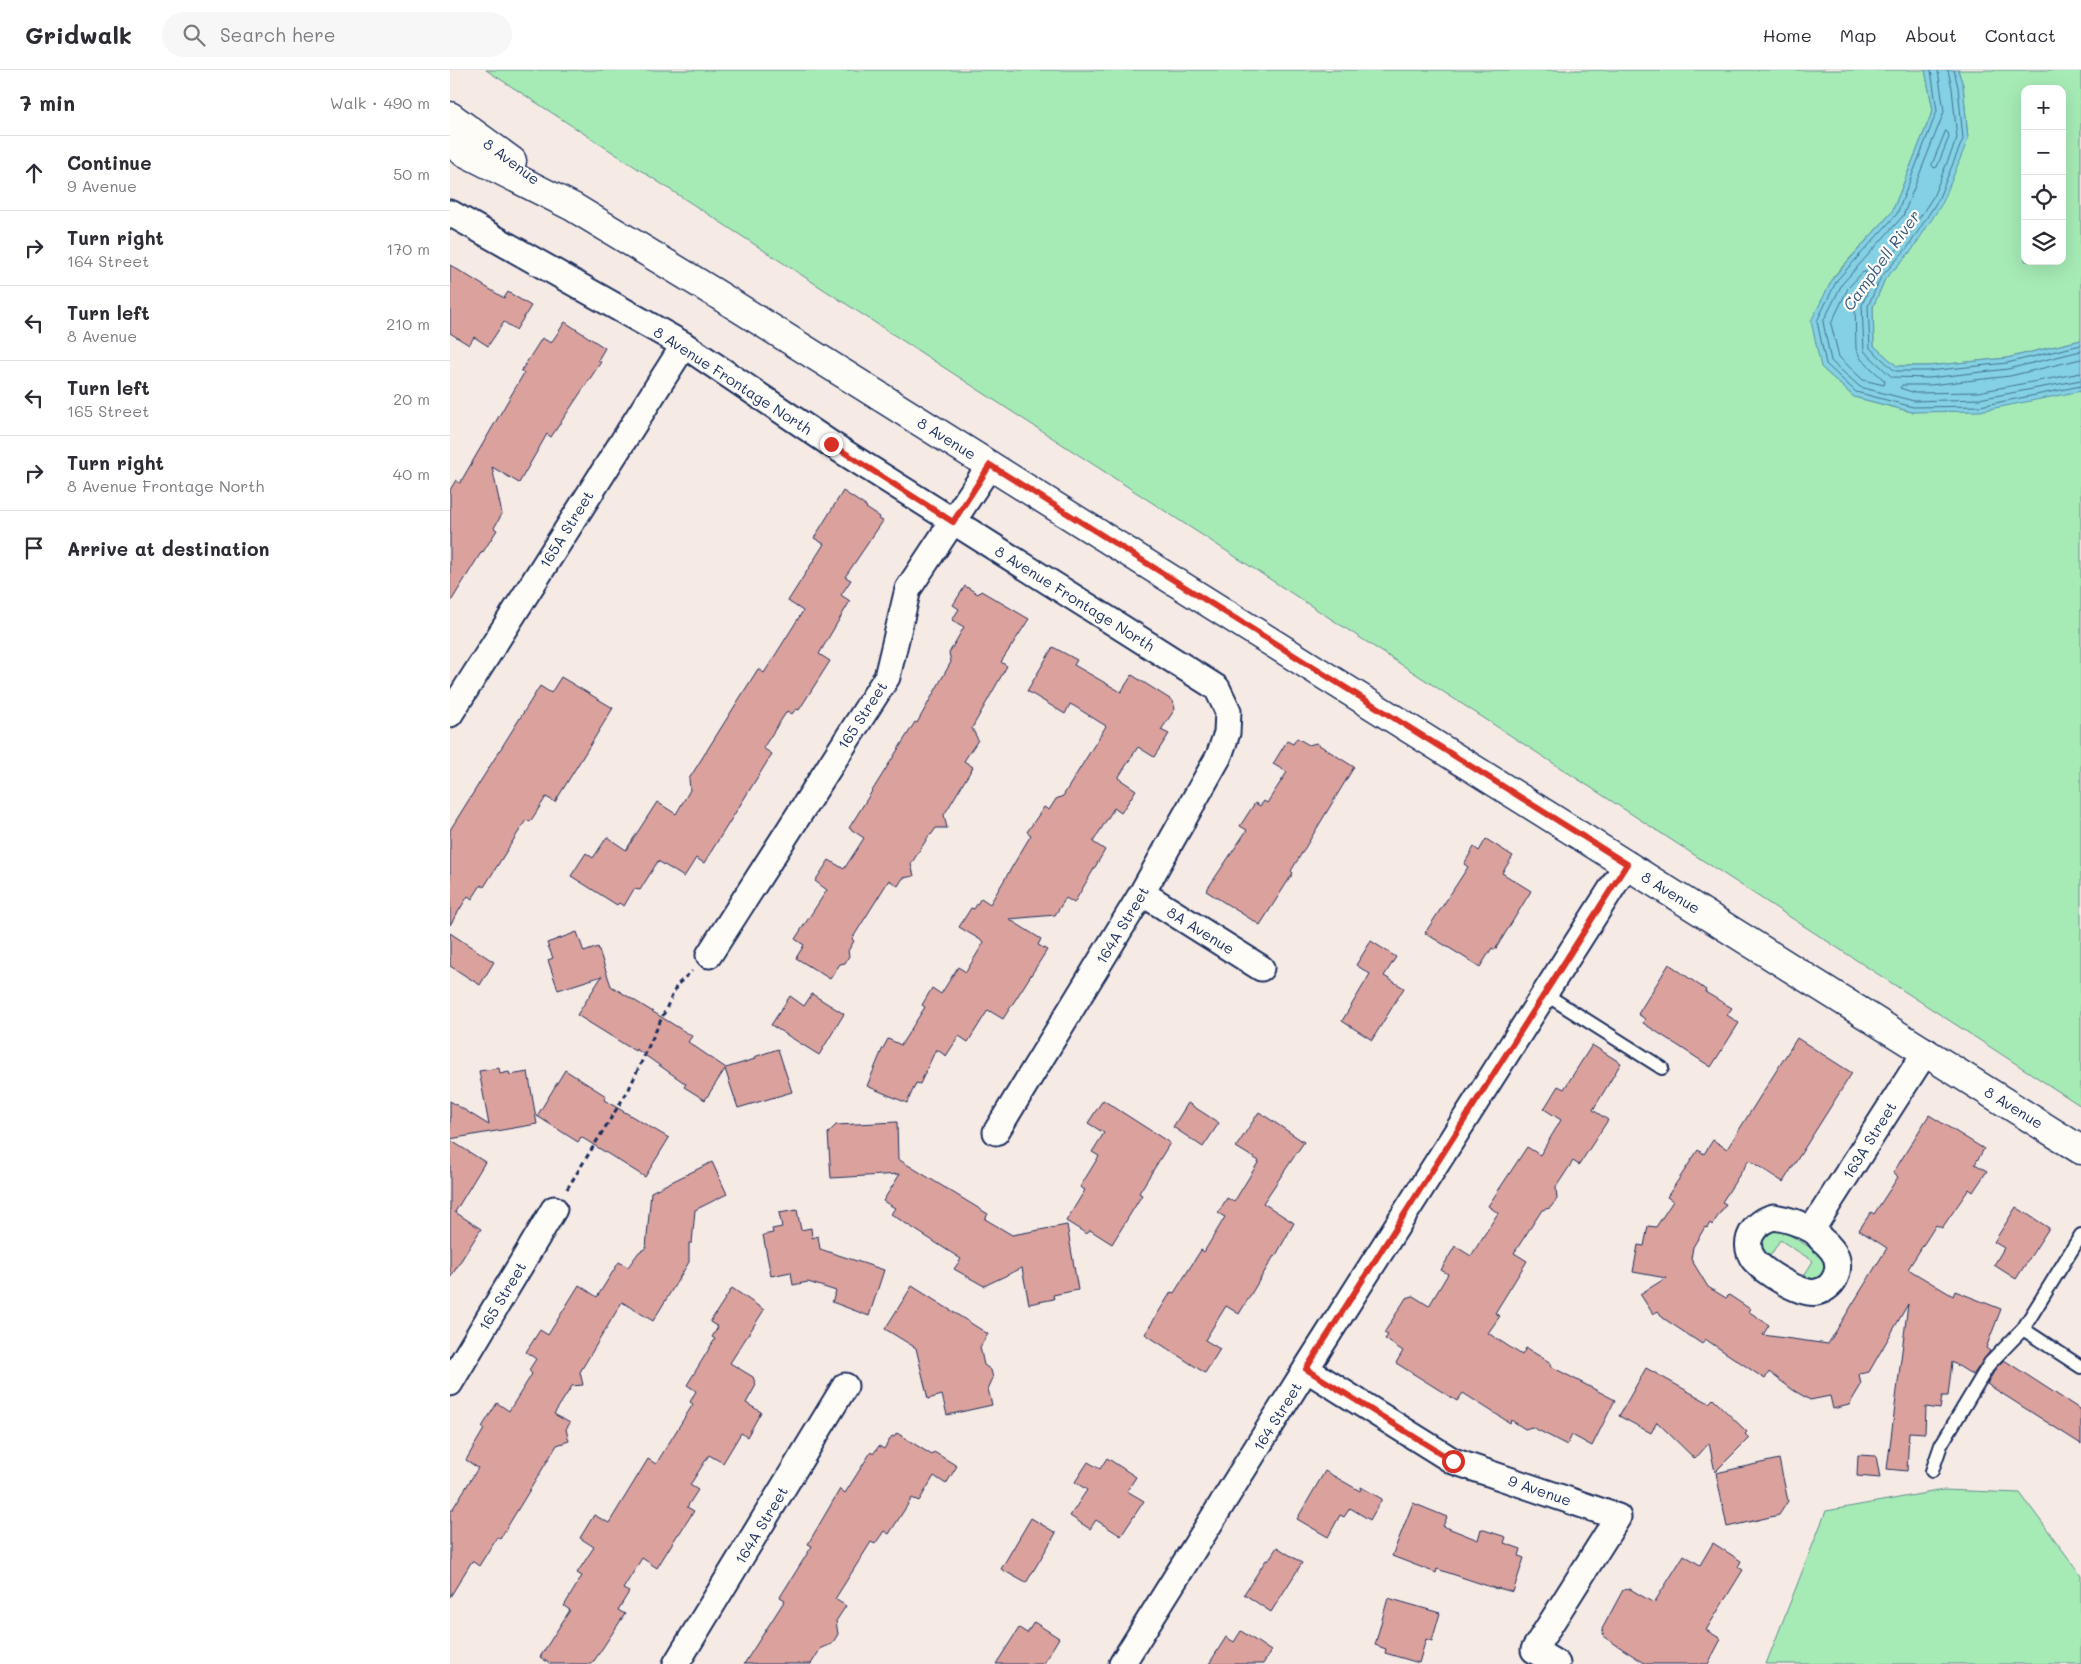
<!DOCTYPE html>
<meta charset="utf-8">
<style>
:root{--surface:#fff;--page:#f7f7f7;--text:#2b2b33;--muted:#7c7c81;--line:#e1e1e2}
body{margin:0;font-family:Mali,sans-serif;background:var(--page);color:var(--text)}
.controls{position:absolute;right:15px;top:15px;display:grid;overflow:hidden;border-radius:10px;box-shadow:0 5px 20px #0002}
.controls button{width:45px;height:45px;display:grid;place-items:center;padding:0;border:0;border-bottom:1px solid var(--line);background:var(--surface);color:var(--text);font:25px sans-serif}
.stop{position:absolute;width:15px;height:15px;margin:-11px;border:4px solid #d93025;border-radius:50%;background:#fff}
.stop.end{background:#d93025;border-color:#fff;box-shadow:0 1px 5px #0008}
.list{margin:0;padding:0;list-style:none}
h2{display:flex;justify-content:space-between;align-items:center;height:65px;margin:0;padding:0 20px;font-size:21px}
h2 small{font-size:16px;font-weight:400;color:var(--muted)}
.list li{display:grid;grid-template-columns:32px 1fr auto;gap:15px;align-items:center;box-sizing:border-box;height:75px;padding:0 20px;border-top:1px solid var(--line)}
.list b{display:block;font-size:19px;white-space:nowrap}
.list p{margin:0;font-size:16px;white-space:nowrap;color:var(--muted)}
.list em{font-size:16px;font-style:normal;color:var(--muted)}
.icon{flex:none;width:28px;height:28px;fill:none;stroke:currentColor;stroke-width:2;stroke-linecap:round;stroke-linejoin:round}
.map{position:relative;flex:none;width:1631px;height:1594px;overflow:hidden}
header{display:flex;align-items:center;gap:30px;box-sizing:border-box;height:70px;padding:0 25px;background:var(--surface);border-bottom:1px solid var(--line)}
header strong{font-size:24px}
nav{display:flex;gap:28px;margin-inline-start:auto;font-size:18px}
.search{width:350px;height:45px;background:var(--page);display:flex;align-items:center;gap:12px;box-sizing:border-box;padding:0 18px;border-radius:28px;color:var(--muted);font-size:19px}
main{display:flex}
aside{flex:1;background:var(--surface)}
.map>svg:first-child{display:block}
.green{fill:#a6ebb6;stroke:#608d8a;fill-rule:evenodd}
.water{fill:#83d1e2;stroke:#5990ad}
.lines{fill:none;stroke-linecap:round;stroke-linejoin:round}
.shore{stroke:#457093;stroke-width:1}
.building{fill:#dba19d;stroke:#1b2f5e}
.lane-casing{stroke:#1b2f5e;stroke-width:16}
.street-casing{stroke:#1b2f5e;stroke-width:29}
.secondary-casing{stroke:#1b2f5e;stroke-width:31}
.path{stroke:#1b2f5e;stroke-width:3;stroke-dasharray:5 4;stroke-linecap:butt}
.lane{stroke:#fdfcf7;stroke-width:12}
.street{stroke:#fdfcf7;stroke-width:25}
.secondary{stroke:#fdfcf7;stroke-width:28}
.route{stroke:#d93025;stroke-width:6}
.labels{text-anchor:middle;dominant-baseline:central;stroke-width:4.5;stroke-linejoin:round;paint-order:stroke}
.street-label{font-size:15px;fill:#1b2f5e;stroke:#fdfcf7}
.water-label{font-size:16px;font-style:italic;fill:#35587f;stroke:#fdfcf7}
</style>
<header>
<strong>Gridwalk</strong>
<div class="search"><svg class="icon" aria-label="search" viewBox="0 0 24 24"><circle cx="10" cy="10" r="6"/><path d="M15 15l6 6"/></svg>Search here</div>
<nav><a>Home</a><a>Map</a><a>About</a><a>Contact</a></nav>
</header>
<main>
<aside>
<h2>7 min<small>Walk · 490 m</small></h2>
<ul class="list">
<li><svg class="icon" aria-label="ahead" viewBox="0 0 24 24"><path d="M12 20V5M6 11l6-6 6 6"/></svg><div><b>Continue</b><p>9 Avenue</p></div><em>50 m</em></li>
<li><svg class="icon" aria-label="right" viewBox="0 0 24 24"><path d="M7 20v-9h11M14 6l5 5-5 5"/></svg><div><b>Turn right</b><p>164 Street</p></div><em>170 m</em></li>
<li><svg class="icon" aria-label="left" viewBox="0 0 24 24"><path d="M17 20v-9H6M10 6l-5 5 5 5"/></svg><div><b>Turn left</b><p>8 Avenue</p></div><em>210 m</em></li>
<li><svg class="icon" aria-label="left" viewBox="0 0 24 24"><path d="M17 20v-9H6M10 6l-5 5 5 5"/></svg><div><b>Turn left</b><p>165 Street</p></div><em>20 m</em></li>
<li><svg class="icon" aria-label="right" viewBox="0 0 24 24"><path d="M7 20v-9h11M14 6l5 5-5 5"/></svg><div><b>Turn right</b><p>8 Avenue Frontage North</p></div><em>40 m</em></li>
<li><svg class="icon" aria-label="arrive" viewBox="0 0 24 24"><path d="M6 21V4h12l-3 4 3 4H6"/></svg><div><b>Arrive at destination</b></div></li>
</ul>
</aside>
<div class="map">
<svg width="1631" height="1594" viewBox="0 0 1631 1594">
<rect width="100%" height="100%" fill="#f6eae5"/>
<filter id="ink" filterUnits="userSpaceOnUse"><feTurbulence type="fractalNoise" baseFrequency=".02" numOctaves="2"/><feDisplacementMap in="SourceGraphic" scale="10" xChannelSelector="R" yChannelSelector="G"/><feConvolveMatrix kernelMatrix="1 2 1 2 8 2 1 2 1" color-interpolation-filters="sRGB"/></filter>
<g filter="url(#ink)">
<path class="green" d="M 36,0 L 1475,0 L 1483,40 L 1442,142 L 1383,207 L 1371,297 L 1404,327 L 1462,342 L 1631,321 L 1631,1036 Z
M 1508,0 L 1631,0 L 1631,270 L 1557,288 L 1478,296 L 1447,296 L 1424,276 L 1423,237 L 1435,209 L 1462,180 L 1518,69 L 1513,15 ZM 1575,19 L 1612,19 L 1612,191 L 1575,191 Z
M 1326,1159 L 1335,1162 L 1369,1183 L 1373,1187 L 1376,1197 L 1372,1206 L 1363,1211 L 1352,1209 L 1363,1191 L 1330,1170 L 1319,1188 C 1306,1177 1312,1165 1326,1159 Z
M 1493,1420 L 1570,1423 L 1631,1505 L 1631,1594 L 1316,1594 L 1376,1441 Z"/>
<path class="water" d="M 1475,0 L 1508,0 L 1513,15 L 1518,69 L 1493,132 L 1462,180 L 1435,209 L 1423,237 L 1424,276 L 1447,296 L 1478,296 L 1557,288 L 1631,270 L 1631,321 L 1530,341 L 1462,342 L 1404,327 L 1371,297 L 1361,251 L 1383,208 L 1442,142 L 1483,40 Z"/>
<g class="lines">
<path class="shore" d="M 1481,0 L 1487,41 L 1447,144 L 1387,210 L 1367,251 L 1376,294 L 1406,322 L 1463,337 L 1530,336 L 1631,316
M 1488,0 L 1494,42 L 1453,146 L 1392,214 L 1373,252 L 1381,291 L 1410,317 L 1464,331 L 1529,329 L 1631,310
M 1498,0 L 1502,18 L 1507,68 L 1483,127 L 1453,173 L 1425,205 L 1412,235 L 1414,281 L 1442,307 L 1479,308 L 1558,299 L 1631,281
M 1504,0 L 1508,17 L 1513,69 L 1488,130 L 1458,177 L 1431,207 L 1418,236 L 1420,278 L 1445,301 L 1478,301 L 1557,293 L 1631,275
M 1496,61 L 1498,63 L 1499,67 L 1487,97 L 1484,98 L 1482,95 Z
M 1416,202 L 1416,205 L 1405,234 L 1406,279 L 1411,289 L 1435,311 L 1434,315 L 1413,310 L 1389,287 L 1381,254 L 1398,218 L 1412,203 Z
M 1631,289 L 1560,306 L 1480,315 L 1452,315 L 1450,318 L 1465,323 L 1528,322 L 1631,303"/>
</g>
<path class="building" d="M 0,195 L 54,228 L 58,222 L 81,236 L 66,260 L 54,252 L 38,276 L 24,267 L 19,275 L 0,263 Z
M 115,252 L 155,278 L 148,290 L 151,292 L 101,367 L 97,364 L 69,413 L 42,397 L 52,444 L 44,458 L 47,460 L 33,482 L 32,481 L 0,533 L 0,420 L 6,410 L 10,413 L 74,303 L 71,301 L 92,268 L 101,273 Z
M 393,421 L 417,437 L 416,438 L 430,447 L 429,449 L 433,451 L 395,507 L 401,510 L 391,525 L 400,531 L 369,584 L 380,591 L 349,640 L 346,639 L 342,644 L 337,641 L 313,678 L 322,684 L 254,793 L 246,788 L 234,807 L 208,791 L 190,820 L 184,819 L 174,836 L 169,833 L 167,835 L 121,806 L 136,783 L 143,788 L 157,767 L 176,780 L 207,732 L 226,744 L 240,720 L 239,709 L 308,599 L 314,603 L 353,541 L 338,531 L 374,474 L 364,468 Z
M 515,516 L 528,524 L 531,521 L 579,549 L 551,592 L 557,596 L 522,658 L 528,670 L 514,691 L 523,697 L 494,745 L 497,758 L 486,758 L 481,765 L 480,764 L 461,794 L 464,806 L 453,808 L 448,816 L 439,810 L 402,869 L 404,871 L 398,881 L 399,886 L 395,893 L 390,894 L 380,909 L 346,888 L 354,875 L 345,869 L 377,820 L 365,811 L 379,790 L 394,799 L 414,768 L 399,758 L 465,652 L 467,653 L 501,592 L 499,583 L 514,557 L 502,550 L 509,539 L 503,535 Z
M 603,577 L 627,590 L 624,595 L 671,622 L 682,605 L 723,631 L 725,639 L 711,660 L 719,664 L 704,687 L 688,677 L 668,708 L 686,720 L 671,743 L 664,738 L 643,772 L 655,780 L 624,833 L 616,828 L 605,845 L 559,849 L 591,869 L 588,875 L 597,880 L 553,949 L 538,940 L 518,972 L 509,966 L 496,986 L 486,979 L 470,1014 L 466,1013 L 457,1033 L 417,1016 L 432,980 L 438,969 L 451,975 L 475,937 L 472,935 L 482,918 L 491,924 L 508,897 L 516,902 L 534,872 L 509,857 L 521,838 L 524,839 L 531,828 L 540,834 L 581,765 L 577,762 L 594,737 L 599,740 L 606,729 L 613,726 L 656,656 L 624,636 L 620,634 L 615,644 L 577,621 Z
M 111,607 L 163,638 L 105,732 L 96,727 L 80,752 L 76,750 L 34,817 L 31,815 L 22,829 L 18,826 L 0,855 L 0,760 L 90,616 L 101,623 Z
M 847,668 L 859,675 L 866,673 L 904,697 L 841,801 L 843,803 L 810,855 L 756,821 L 797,760 L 790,756 L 805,733 L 810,736 L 814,731 L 817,733 L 837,702 L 823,694 L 837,671 L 843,674 Z
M 1036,769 L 1063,786 L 1052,803 L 1081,821 L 1045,880 L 1042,878 L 1030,897 L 975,863 L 1018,797 L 1014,794 L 1024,777 L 1029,781 Z
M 127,862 L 134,882 L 148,877 L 161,916 L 242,966 L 238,972 L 276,998 L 305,989 L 304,987 L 328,979 L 342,1022 L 288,1038 L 275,999 L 255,1030 L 234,1017 L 236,1014 L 186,979 L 185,981 L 127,945 L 152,906 L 108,920 L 98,890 L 103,888 L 97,873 Z
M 0,863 L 44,892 L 30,915 L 0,896 Z
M 921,871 L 946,887 L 934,906 L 954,918 L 922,970 L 892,951 L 920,904 L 906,895 Z
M 1219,894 L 1256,920 L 1255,922 L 1282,938 L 1277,945 L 1289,953 L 1261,997 L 1193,953 L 1195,949 L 1188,944 Z
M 362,924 L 394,944 L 369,985 L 321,955 L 340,926 L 354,936 Z
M 1347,968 L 1402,1003 L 1333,1112 L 1299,1090 L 1272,1132 L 1276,1134 L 1262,1155 L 1260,1153 L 1257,1158 L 1255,1157 L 1243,1177 L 1241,1189 L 1258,1217 L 1276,1228 L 1279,1225 L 1300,1239 L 1298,1241 L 1319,1255 L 1313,1265 L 1378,1274 L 1437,1178 L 1409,1160 L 1421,1142 L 1424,1144 L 1448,1107 L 1443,1103 L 1479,1045 L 1534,1079 L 1525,1094 L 1537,1101 L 1523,1122 L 1519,1119 L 1492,1158 L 1486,1155 L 1458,1199 L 1503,1226 L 1505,1221 L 1551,1239 L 1536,1278 L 1540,1281 L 1523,1305 L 1502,1292 L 1498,1326 L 1492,1326 L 1490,1339 L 1476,1337 L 1475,1363 L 1459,1362 L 1457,1401 L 1437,1399 L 1458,1234 L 1419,1302 L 1409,1304 L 1411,1315 L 1399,1335 L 1383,1339 L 1380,1326 L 1360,1330 L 1343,1320 L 1319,1302 L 1315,1309 L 1255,1269 L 1252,1274 L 1213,1248 L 1208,1241 L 1203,1244 L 1190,1224 L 1216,1208 L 1183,1202 L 1188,1175 L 1194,1176 L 1198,1156 L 1206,1157 L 1223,1131 L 1217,1127 L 1248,1080 L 1254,1084 L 1263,1070 L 1277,1079 Z
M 1142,975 L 1171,993 L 1143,1040 L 1158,1050 L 1129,1095 L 1123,1091 L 1106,1117 L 1107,1129 L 1100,1138 L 1092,1140 L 1064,1183 L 1077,1191 L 1045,1243 L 1050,1246 L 1038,1263 L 1072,1285 L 1076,1278 L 1101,1293 L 1100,1296 L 1165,1330 L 1142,1376 L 1122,1365 L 1117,1375 L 1082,1357 L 1075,1359 L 1061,1350 L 1060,1353 L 1013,1323 L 1007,1331 L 946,1293 L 953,1281 L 935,1269 L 938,1265 L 934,1263 L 956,1228 L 963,1226 L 979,1236 L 998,1204 L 991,1200 L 1005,1176 L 1021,1186 L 1048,1143 L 1038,1136 L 1077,1077 L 1090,1085 L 1111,1050 L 1094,1039 L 1108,1016 L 1114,1019 Z
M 49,998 L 50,1004 L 59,1002 L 60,1005 L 78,1002 L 87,1054 L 0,1069 L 0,1031 L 39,1055 L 29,1001 Z
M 115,1000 L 156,1026 L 154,1030 L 219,1068 L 195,1107 L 131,1067 L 128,1072 L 87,1046 Z
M 653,1030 L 720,1073 L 689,1123 L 692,1125 L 662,1174 L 640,1160 L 637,1164 L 616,1151 L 635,1120 L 630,1117 L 649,1086 L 642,1082 L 654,1063 L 638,1053 Z
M 738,1033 L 769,1053 L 753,1077 L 723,1057 Z
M 809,1042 L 854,1072 L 813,1133 L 844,1153 L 825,1187 L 824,1186 L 789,1244 L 776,1236 L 755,1270 L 770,1279 L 755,1303 L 695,1264 L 721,1222 L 724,1223 L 751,1180 L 754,1182 L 775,1147 L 768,1143 L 777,1128 L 784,1132 L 809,1091 L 786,1077 Z
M 447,1052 L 448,1089 L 538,1144 L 535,1149 L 562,1165 L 617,1155 L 628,1220 L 603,1225 L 604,1229 L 579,1234 L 572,1198 L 534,1216 L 504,1199 L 511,1189 L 441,1144 L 445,1138 L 433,1131 L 450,1104 L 381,1108 L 378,1063 L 386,1055 Z
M 0,1070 L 35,1092 L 5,1142 L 31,1159 L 0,1208 Z
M 262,1092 L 277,1124 L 245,1140 L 242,1173 L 239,1173 L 239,1192 L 203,1251 L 172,1232 L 130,1302 L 133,1315 L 122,1316 L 104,1344 L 120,1353 L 116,1359 L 119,1371 L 107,1375 L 50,1469 L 47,1467 L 29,1496 L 22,1491 L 0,1527 L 0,1443 L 28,1398 L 16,1390 L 34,1359 L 32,1357 L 47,1333 L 59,1341 L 82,1304 L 79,1300 L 86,1289 L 76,1282 L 90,1260 L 98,1265 L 129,1215 L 147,1227 L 169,1192 L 178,1197 L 189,1182 L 196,1178 L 201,1122 Z
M 1566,1137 L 1599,1158 L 1566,1209 L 1544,1195 L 1554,1178 L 1544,1172 Z
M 347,1140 L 351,1160 L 361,1158 L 362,1168 L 368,1166 L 370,1179 L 434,1200 L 419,1246 L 382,1232 L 386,1221 L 358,1212 L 343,1215 L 341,1202 L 321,1206 L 313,1165 L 323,1163 L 322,1159 L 332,1157 L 329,1143 Z
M 462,1216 L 538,1264 L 530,1277 L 534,1295 L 541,1300 L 543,1308 L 538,1319 L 542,1335 L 497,1345 L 492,1325 L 478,1329 L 466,1278 L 435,1259 Z
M 282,1218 L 314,1240 L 280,1293 L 303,1307 L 306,1315 L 296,1333 L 311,1342 L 297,1367 L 291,1363 L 273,1393 L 259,1385 L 240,1415 L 248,1420 L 237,1437 L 244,1441 L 229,1464 L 228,1464 L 207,1498 L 192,1488 L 173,1519 L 179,1522 L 168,1540 L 175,1544 L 142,1594 L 100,1594 L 90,1587 L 120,1540 L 114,1536 L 132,1506 L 127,1503 L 144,1477 L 130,1468 L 144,1445 L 159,1453 L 198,1389 L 206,1394 L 243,1334 L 240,1332 L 246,1321 L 237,1315 L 265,1269 L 262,1267 L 268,1257 L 260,1252 Z
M 1554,1290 L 1631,1340 L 1631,1374 L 1537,1314 L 1546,1298 Z
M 1196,1298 L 1259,1333 L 1263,1329 L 1297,1362 L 1295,1364 L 1299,1368 L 1265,1402 L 1259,1373 L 1245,1389 L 1207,1352 L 1201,1363 L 1169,1346 Z
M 447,1363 L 482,1385 L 484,1382 L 507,1396 L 496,1414 L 484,1406 L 469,1431 L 462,1428 L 439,1464 L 434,1461 L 425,1474 L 421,1472 L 385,1529 L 396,1536 L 386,1551 L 388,1564 L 382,1574 L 371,1578 L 361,1594 L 294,1594 L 335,1530 L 330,1527 L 362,1476 L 358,1474 L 390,1419 L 395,1423 L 421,1382 L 423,1384 L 429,1376 L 434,1379 L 442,1366 L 444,1367 Z
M 1408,1385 L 1426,1386 L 1430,1408 L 1407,1406 Z
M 657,1388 L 686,1407 L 677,1421 L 694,1431 L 671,1466 L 646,1450 L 640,1459 L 620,1446 L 637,1420 L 625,1412 L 638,1392 L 650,1399 Z
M 1329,1389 L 1338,1431 L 1329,1445 L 1277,1457 L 1266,1403 Z
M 875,1401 L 910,1421 L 911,1417 L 932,1429 L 920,1450 L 900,1438 L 894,1447 L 890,1445 L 878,1467 L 847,1449 Z
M 963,1433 L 997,1447 L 993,1456 L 1028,1470 L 1031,1459 L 1056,1467 L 1054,1473 L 1071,1479 L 1069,1486 L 1074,1488 L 1063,1522 L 1048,1518 L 1047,1519 L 987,1499 L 986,1503 L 942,1486 Z
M 581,1448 L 606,1463 L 576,1513 L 551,1499 Z
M 1263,1473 L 1291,1491 L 1288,1497 L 1293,1500 L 1256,1560 L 1271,1569 L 1258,1594 L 1196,1594 L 1154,1567 L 1152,1559 L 1173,1520 L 1180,1519 L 1204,1533 L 1234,1485 L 1250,1495 Z
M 827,1477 L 852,1493 L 821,1542 L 794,1524 L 816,1490 L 818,1491 Z
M 938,1528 L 990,1543 L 982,1571 L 976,1569 L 969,1593 L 935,1583 L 936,1579 L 925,1575 Z
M 584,1552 L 609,1568 L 593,1594 L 546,1594 L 569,1558 L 577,1563 Z
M 791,1561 L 821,1581 L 813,1594 L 759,1594 L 776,1567 L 784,1572 Z"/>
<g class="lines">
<g class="lane-casing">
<path id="lane" d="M 1095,924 L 1212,998
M 1573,1259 L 1631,1297
M 1482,1401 L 1491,1375 L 1540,1293 L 1573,1259 L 1631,1165"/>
</g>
<g class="street-casing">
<path id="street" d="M 0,143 L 234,275 L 381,374 L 767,618 L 778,641 L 777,663 L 769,686 L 692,823 L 546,1062
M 0,644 L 234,275
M 692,823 L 811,898
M 259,885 L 437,607 L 458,519 L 540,395
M 1324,1147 C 1336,1149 1350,1153 1360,1159 C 1365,1161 1368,1165 1371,1169 C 1375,1172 1379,1176 1382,1180 C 1394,1195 1386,1218 1367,1222 C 1352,1226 1314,1202 1304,1190 C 1290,1172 1305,1151 1324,1147 Z
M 1362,1159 L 1476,981
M 856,1299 L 1003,1391 L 1168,1447 L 1084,1580 L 1107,1594
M 0,1313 L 104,1139
M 226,1594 L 395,1316
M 672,1594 L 856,1299 L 1177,794"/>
</g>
<g class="secondary-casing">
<path id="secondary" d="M 0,46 L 62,91
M 0,72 L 12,81 L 123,137 L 265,223 L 1631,1080"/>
</g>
<path class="path" d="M 117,1119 L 179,1019 L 227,915 L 242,901"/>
<use href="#lane" class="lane"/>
<use href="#street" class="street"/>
<use href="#secondary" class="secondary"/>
</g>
</g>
<g class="lines" filter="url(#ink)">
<path class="route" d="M 381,374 L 503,452 L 540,395 L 1177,794 L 856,1299 L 1003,1391"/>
</g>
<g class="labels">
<g class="street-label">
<text transform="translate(62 91) rotate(37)">8 Avenue</text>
<text transform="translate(283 310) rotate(33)">8 Avenue Frontage North</text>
<text transform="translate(497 368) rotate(32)">8 Avenue</text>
<text transform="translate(116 459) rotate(-58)">165A Street</text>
<text transform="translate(625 528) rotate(32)">8 Avenue Frontage North</text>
<text transform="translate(412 645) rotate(-57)">165 Street</text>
<text transform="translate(1221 822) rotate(32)">8 Avenue</text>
<text transform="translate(672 855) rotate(-59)">164A Street</text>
<text transform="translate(751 860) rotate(32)">8A Avenue</text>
<text transform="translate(1564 1037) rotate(32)">8 Avenue</text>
<text transform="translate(1419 1070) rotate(-58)">163A Street</text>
<text transform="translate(52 1226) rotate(-59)">165 Street</text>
<text transform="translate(827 1346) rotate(-58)">164 Street</text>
<text transform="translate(1090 1420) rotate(19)">9 Avenue</text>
<text transform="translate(311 1455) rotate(-59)">164A Street</text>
</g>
<g class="water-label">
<text transform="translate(1431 190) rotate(-54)">Campbell River</text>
</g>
</g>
</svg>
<div class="controls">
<button>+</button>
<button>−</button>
<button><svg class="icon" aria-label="locate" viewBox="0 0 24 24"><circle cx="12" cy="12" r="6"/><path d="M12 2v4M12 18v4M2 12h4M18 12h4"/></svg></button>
<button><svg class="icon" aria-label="layers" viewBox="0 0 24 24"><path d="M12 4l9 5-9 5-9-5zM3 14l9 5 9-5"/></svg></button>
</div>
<div class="stop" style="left:1003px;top:1391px"></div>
<div class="stop end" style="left:381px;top:374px"></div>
</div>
</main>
